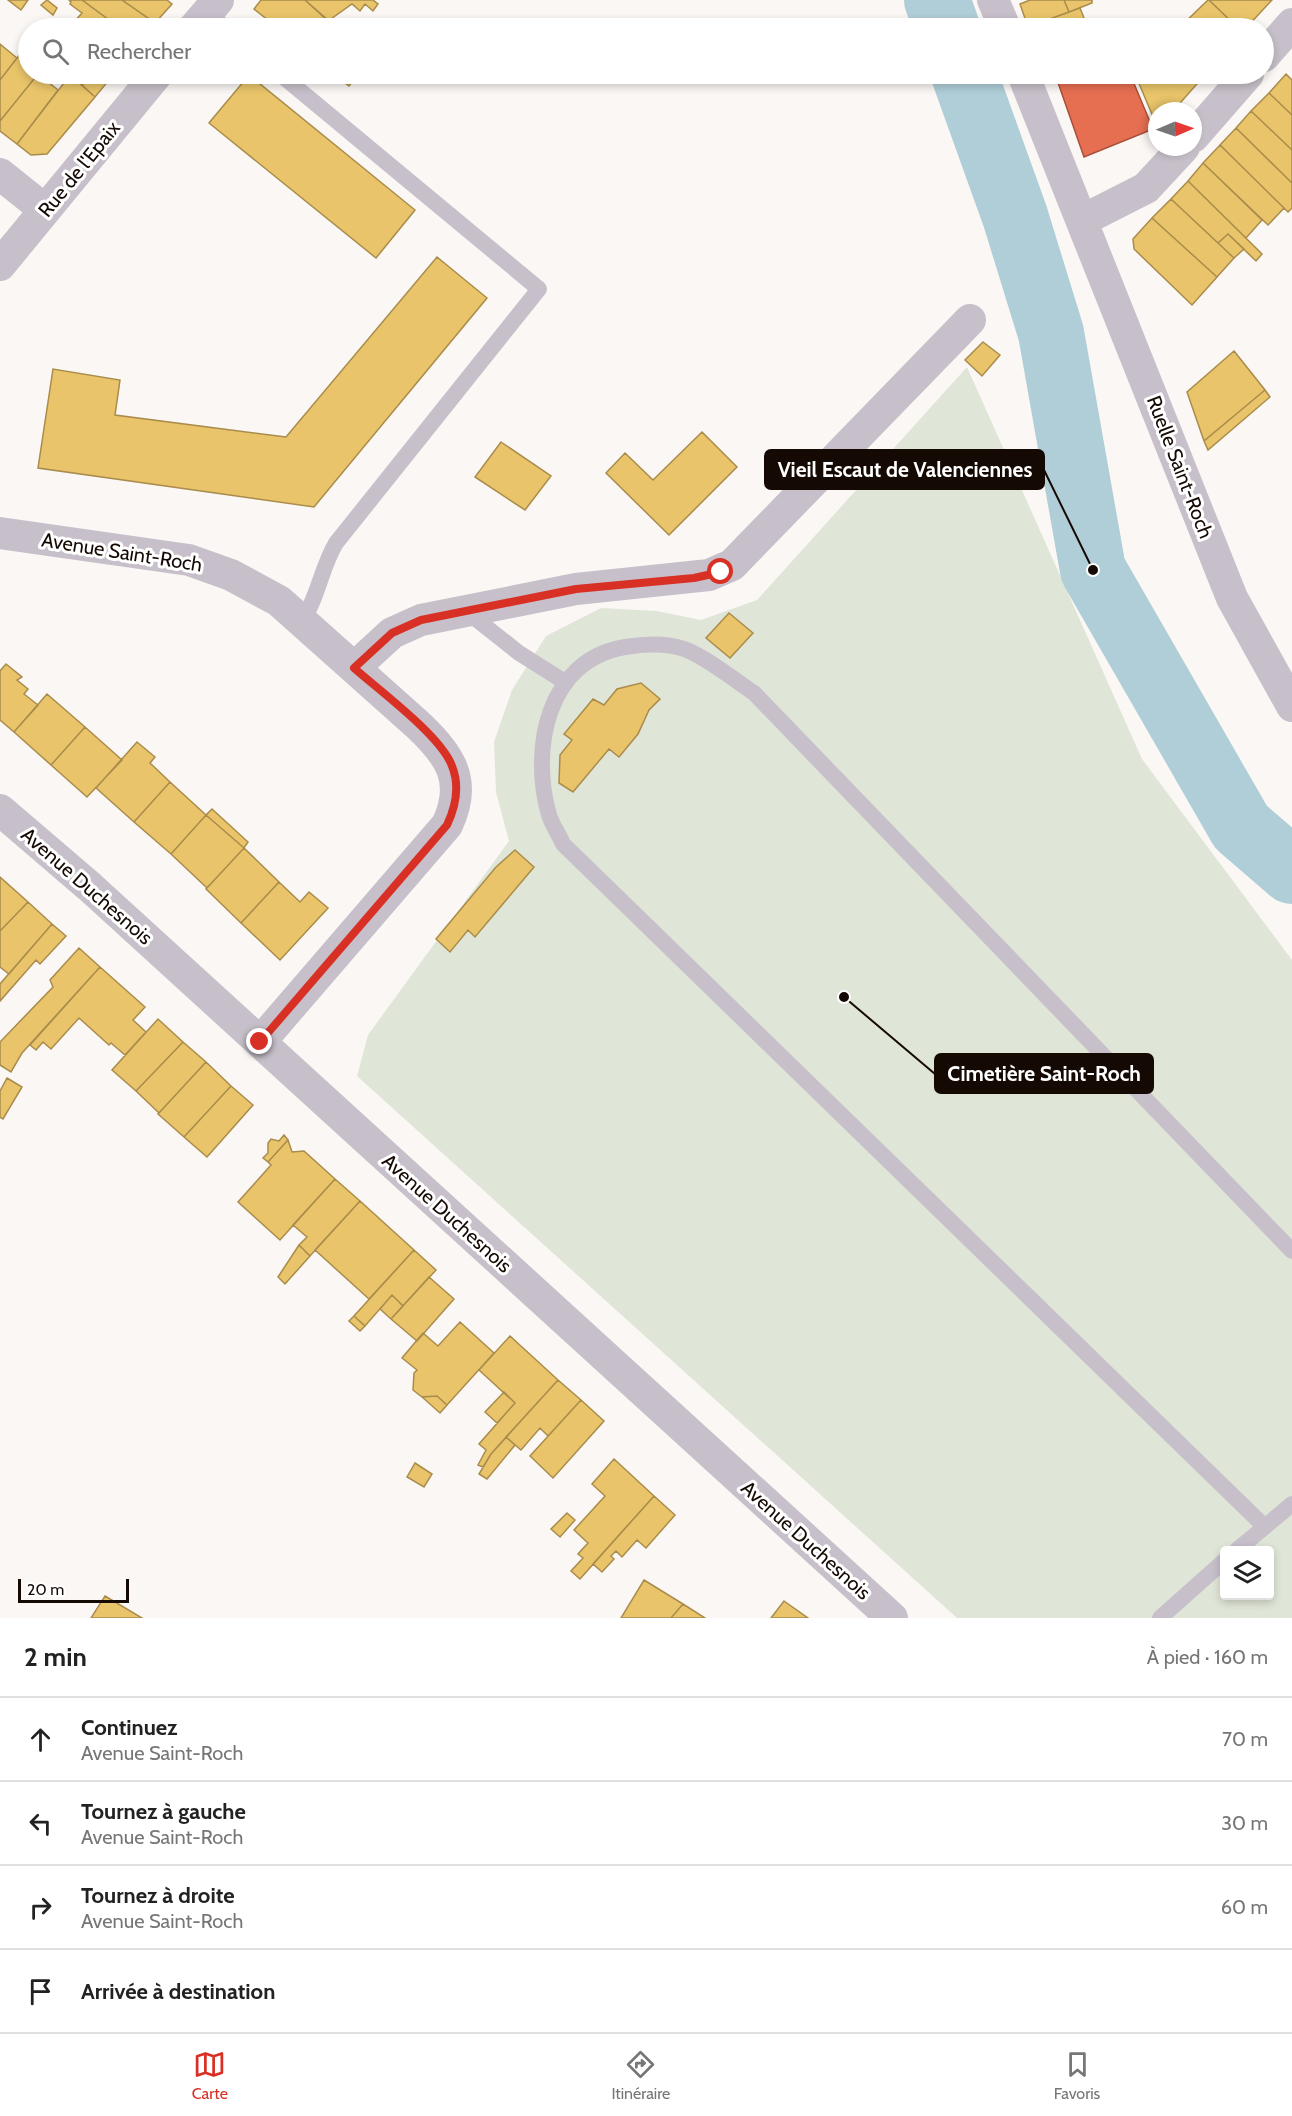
<!DOCTYPE html>
<html lang="fr">
<meta charset="utf-8">
<style>
:root{--surface:#fff;--page:#f2f2f2;--text:#222;--muted:#767676;--line:#e0e0e0;--accent:#d93025}
body{margin:0;font-family:Cabin,sans-serif;background:var(--page);color:var(--text)}
.controls{position:absolute;right:18px;bottom:18px;display:grid;overflow:hidden;border-radius:6px;box-shadow:0 3px 9px #0003}
.controls button{width:54px;height:54px;display:grid;place-items:center;padding:0;border:0;border-bottom:2px solid var(--line);background:var(--surface);color:var(--text);font:30px sans-serif}
.compass{position:absolute;left:1148px;top:102px;width:54px;height:54px;border-radius:50%;background:var(--surface);box-shadow:0 3px 9px #0003;rotate:88deg}
.scale{position:absolute;left:18px;bottom:15px;width:111px;box-sizing:border-box;padding-left:6px;border:3px solid #150904;border-top:0;font-size:16px;line-height:21px;white-space:nowrap;color:#150904;-webkit-text-stroke:4px #fff;paint-order:stroke}
.stop{position:absolute;width:18px;height:18px;margin:-14px;border:4px solid #d93025;border-radius:50%;background:#fff}
.stop.end{background:#d93025;border-color:#fff;box-shadow:0 2px 6px #0008}
.list{margin:0;padding:0;list-style:none}
h2{display:flex;justify-content:space-between;align-items:center;height:78px;margin:0;padding:0 24px;font-size:26px}
h2 small{font-size:20px;font-weight:400;color:var(--muted)}
.list li{display:grid;grid-template-columns:39px 1fr auto;gap:18px;align-items:center;box-sizing:border-box;height:84px;padding:0 24px;border-top:2px solid var(--line)}
.list b{display:block;font-size:22px;white-space:nowrap}
.list p{margin:0;font-size:20px;white-space:nowrap;color:var(--muted)}
.list em{font-size:20px;font-style:normal;color:var(--muted)}
.icon{flex:none;width:33px;height:33px;fill:none;stroke:currentColor;stroke-width:2;stroke-linecap:round;stroke-linejoin:round}
.map{position:relative;flex:none;width:1292px;height:1618px;overflow:hidden}
.search{position:absolute;background:var(--surface);box-shadow:0 3px 9px #0003;left:18px;right:18px;top:18px;height:66px;display:flex;align-items:center;gap:15px;box-sizing:border-box;padding:0 21px;border-radius:33px;color:var(--muted);font-size:22px}
.sheet{height:414px;background:var(--surface)}
nav{display:flex;justify-content:space-around;align-items:center;box-sizing:border-box;height:84px;border-top:2px solid var(--line);background:var(--surface);font-size:16px;color:var(--muted)}
nav a{display:grid;justify-items:center;gap:3px}
nav .on{color:var(--accent)}
.map>svg:first-child{display:block}
.green{fill:#e0e6d7;fill-rule:evenodd}
.homes{fill:#e9c46a;stroke:#a98c4b;stroke-width:1.5}
.shops{fill:#e76f51;stroke:#a8503a;stroke-width:1.5}
.lines{fill:none;stroke-linecap:round;stroke-linejoin:round}
.river{stroke:#afced7;stroke-width:66}
.lane{stroke:#c7c0ca;stroke-width:16}
.street{stroke:#c7c0ca;stroke-width:32}
.route{stroke:#d93025;stroke-width:8}
.labels{text-anchor:middle;dominant-baseline:central;stroke-width:6;stroke-linejoin:round;paint-order:stroke}
.street-label{font-size:20px;fill:#150904;stroke:#fff}
.leader{fill:none;stroke:#150904;stroke-width:2}
.callout-dot{fill:#150904;stroke:#fff;stroke-width:2}
.callout{fill:#150904;stroke:#150904;stroke-width:2}
.callout-label{font-size:21px;text-anchor:middle;font-weight:bold;fill:#fff}
</style>
<div class="map">
<svg width="1292" height="1618" viewBox="0 0 1292 1618">
<rect width="100%" height="100%" fill="#fbf7f5"/>
<path class="green" d="M 967,367 L 1142,759 L 1292,960 L 1292,1618 L 957,1618 L 357,1076 L 368,1035 L 509,841 L 496,792 L 494,742 L 512,690 L 546,636 L 601,608 L 657,611 L 701,620 L 757,600 ZM 1224,1550 L 1270,1550 L 1270,1596 L 1224,1596 Z"/>
<path class="homes" d="M 8,0 L 28,0 L 21,10 Z
M 47,0 L 57,8 L 53,15 L 41,5 Z
M 69,0 L 82,0 L 120,28 L 82,28 L 74,22 L 82,13 L 70,4 L 71,2 Z
M 82,0 L 122,0 L 155,23 L 151,28 L 120,28 Z
M 122,0 L 167,0 L 172,4 L 155,23 Z
M 261,0 L 305,0 L 337,28 L 278,28 L 254,9 Z
M 305,0 L 373,0 L 378,4 L 373,11 L 365,4 L 360,11 L 352,4 L 328,21 Z
M 1030,0 L 1064,0 L 1069,12 L 1028,27 L 1020,4 Z
M 1064,0 L 1092,0 L 1092,3 L 1069,12 Z
M 1209,0 L 1272,0 L 1246,28 L 1238,28 Z
M 1209,0 L 1238,28 L 1179,28 L 1208,0 Z
M 1080,8 L 1088,28 L 1038,28 L 1036,24 Z
M 0,44 L 17,58 L 0,80 Z
M 28,44 L 28,74 L 38,74 L 0,121 L 0,80 Z
M 38,74 L 58,90 L 17,144 L 0,131 L 0,121 Z
M 72,74 L 92,74 L 82,85 L 70,75 Z
M 92,74 L 114,74 L 95,97 L 82,85 Z
M 333,74 L 359,74 L 349,86 Z
M 1135,74 L 1201,74 L 1204,76 L 1173,111 L 1157,111 L 1157,126 Z
M 1286,74 L 1292,80 L 1292,115 L 1269,93 Z
M 70,75 L 95,97 L 47,154 L 31,155 L 17,144 Z
M 249,75 L 415,210 L 376,258 L 209,123 Z
M 1269,93 L 1292,115 L 1292,150 L 1251,111 Z
M 1251,111 L 1292,150 L 1292,183 L 1236,128 Z
M 1236,128 L 1292,183 L 1292,208 L 1288,212 L 1220,145 Z
M 1220,145 L 1284,208 L 1268,225 L 1203,163 Z
M 1203,163 L 1262,220 L 1246,238 L 1188,181 Z
M 1188,181 L 1258,250 L 1262,254 L 1256,261 L 1228,234 L 1218,243 L 1171,199 Z
M 1171,199 L 1234,258 L 1217,277 L 1152,218 Z
M 1152,218 L 1217,277 L 1192,305 L 1134,249 L 1133,239 Z
M 1228,234 L 1244,249 L 1234,258 L 1218,243 Z
M 437,257 L 487,298 L 314,507 L 38,468 L 53,369 L 120,380 L 115,415 L 286,437 Z
M 983,342 L 1000,355 L 982,376 L 965,360 Z
M 1234,351 L 1265,390 L 1204,441 L 1187,392 Z
M 1265,390 L 1270,397 L 1208,450 L 1204,441 Z
M 702,432 L 737,467 L 669,535 L 606,473 L 625,453 L 653,480 Z
M 501,442 L 551,476 L 525,510 L 475,477 Z
M 729,613 L 753,633 L 730,658 L 706,638 Z
M 6,664 L 22,677 L 17,680 L 28,689 L 24,694 L 38,705 L 14,732 L 0,720 L 0,671 Z
M 641,683 L 660,699 L 649,710 L 638,734 L 619,757 L 609,749 L 573,792 L 559,783 L 560,755 L 572,740 L 564,734 L 593,699 L 604,705 L 617,689 Z
M 47,694 L 85,727 L 51,765 L 14,732 Z
M 85,727 L 122,760 L 87,797 L 51,765 Z
M 137,742 L 155,757 L 150,763 L 170,782 L 134,822 L 96,788 Z
M 170,782 L 206,815 L 171,854 L 134,822 Z
M 212,809 L 248,842 L 244,848 L 206,815 Z
M 206,815 L 244,848 L 207,888 L 171,854 Z
M 244,848 L 279,882 L 241,923 L 206,889 Z
M 515,850 L 534,867 L 475,937 L 468,930 L 450,952 L 436,939 L 496,867 Z
M 0,877 L 28,902 L 0,931 Z
M 279,882 L 300,902 L 309,892 L 328,908 L 280,960 L 241,923 Z
M 28,902 L 52,924 L 9,974 L 0,967 L 0,931 Z
M 52,924 L 66,936 L 40,964 L 36,960 L 0,1001 L 0,984 Z
M 79,948 L 100,967 L 22,1053 L 11,1072 L 0,1065 L 0,1042 L 53,987 L 50,980 Z
M 100,967 L 145,1007 L 133,1020 L 146,1032 L 125,1055 L 111,1043 L 109,1045 L 79,1018 L 51,1049 L 43,1042 L 36,1050 L 30,1045 Z
M 158,1019 L 183,1042 L 136,1091 L 112,1070 Z
M 183,1042 L 206,1062 L 159,1113 L 136,1091 Z
M 206,1062 L 231,1086 L 184,1137 L 158,1114 Z
M 7,1078 L 22,1087 L 3,1119 L 0,1117 L 0,1091 Z
M 231,1086 L 253,1105 L 207,1157 L 184,1137 Z
M 284,1135 L 288,1140 L 268,1162 L 263,1158 L 268,1153 L 268,1143 L 271,1139 L 279,1141 Z
M 288,1140 L 292,1152 L 304,1151 L 335,1179 L 280,1240 L 238,1202 L 271,1165 L 268,1162 Z
M 335,1179 L 360,1201 L 310,1256 L 299,1245 L 307,1237 L 293,1225 Z
M 360,1201 L 414,1250 L 369,1299 L 315,1250 Z
M 299,1245 L 310,1256 L 285,1284 L 278,1277 Z
M 414,1250 L 436,1270 L 403,1306 L 392,1295 L 365,1326 L 354,1316 Z
M 429,1277 L 454,1299 L 417,1341 L 391,1319 Z
M 392,1295 L 403,1306 L 391,1319 L 380,1309 Z
M 354,1316 L 365,1326 L 360,1331 L 349,1321 Z
M 460,1322 L 494,1353 L 447,1405 L 437,1396 L 422,1397 L 413,1390 L 414,1373 L 417,1370 L 402,1358 L 423,1333 L 438,1346 Z
M 510,1336 L 558,1380 L 491,1454 L 483,1467 L 478,1465 L 486,1450 L 479,1444 L 515,1403 L 479,1370 Z
M 558,1380 L 581,1400 L 548,1436 L 540,1428 L 521,1450 L 506,1437 Z
M 504,1392 L 515,1403 L 497,1423 L 485,1412 Z
M 437,1396 L 447,1405 L 440,1413 L 422,1397 Z
M 581,1400 L 604,1421 L 553,1478 L 530,1456 Z
M 506,1437 L 515,1445 L 487,1479 L 479,1474 L 491,1454 Z
M 614,1459 L 654,1496 L 580,1579 L 571,1571 L 583,1558 L 578,1554 L 588,1543 L 574,1530 L 605,1496 L 592,1484 Z
M 415,1463 L 432,1474 L 424,1487 L 407,1477 Z
M 654,1496 L 675,1515 L 646,1548 L 637,1540 L 622,1557 L 616,1551 L 611,1556 L 614,1559 L 602,1572 L 593,1564 Z
M 567,1513 L 575,1520 L 560,1537 L 551,1529 Z
M 644,1580 L 683,1604 L 671,1618 L 621,1618 Z
M 105,1596 L 142,1618 L 91,1618 Z
M 784,1601 L 808,1618 L 771,1618 Z
M 683,1604 L 705,1618 L 671,1618 Z"/>
<path class="shops" d="M 1055,74 L 1130,74 L 1153,129 L 1084,157 Z"/>
<g class="lines">
<path class="river" d="M 937,0 L 947,28
M 964,74 L 1015,216 L 1051,333 L 1093,570 L 1241,827 L 1292,871"/>
<path class="lane" d="M 207,13 L 226,28
M 280,74 L 539,289 L 336,543 C 321,568 318,598 302,621
M 466,611 L 519,653 L 565,682
M 1264,1526 L 563,844 C 559,834 552,825 549,815 C 530,749 547,660 625,647 C 644,644 666,643 684,649 C 703,655 736,681 754,693 L 1292,1251
M 1237,1550 L 1292,1504
M 1160,1618 L 1224,1561"/>
<path class="street" d="M 993,0 L 1005,28
M 194,28 L 218,0
M 1264,56 L 1292,24
M 1023,74 L 1232,598 L 1292,706
M 1193,137 L 1248,74
M 0,174 L 45,210
M 1083,220 L 1146,188 L 1184,147
M 0,265 L 157,74
M 0,533 L 189,560 L 231,575 L 279,601 L 418,725 C 450,755 468,781 447,825 L 260,1042
M 354,668 L 392,633 L 421,620 L 576,589 L 709,575 L 732,565 L 970,320
M 0,810 L 90,887 L 892,1618"/>
</g>
<g class="lines">
<path class="route" d="M 260,1042 L 447,825 C 456,806 460,786 452,766 C 441,736 380,691 354,668 L 392,633 L 421,620 L 576,589 L 694,578 L 721,572"/>
</g>
<g class="labels">
<g class="street-label">
<text transform="translate(79 169) rotate(-51)">Rue de l'Epaix</text>
<text transform="translate(1180 467) rotate(69)">Ruelle Saint-Roch</text>
<text transform="translate(122 552) rotate(9)">Avenue Saint-Roch</text>
<text transform="translate(87 886) rotate(41)">Avenue Duchesnois</text>
<text transform="translate(447 1213) rotate(42)">Avenue Duchesnois</text>
<text transform="translate(806 1540) rotate(42)">Avenue Duchesnois</text>
</g>
</g>
<path class="leader" d="M1093 570L1044 470M844 997L935 1074"/>
<g class="callout-dot">
<circle cx="1093" cy="570" r="6"/>
<circle cx="844" cy="997" r="6"/>
</g>
<g class="callout">
<rect x="765" y="450" width="279" height="39" rx="6"/>
<rect x="935" y="1054" width="218" height="39" rx="6"/>
</g>
<g class="callout-label">
<text x="905" y="477">Vieil Escaut de Valenciennes</text>
<text x="1044" y="1081">Cimetière Saint-Roch</text>
</g>
</svg>
<div class="controls">
<button><svg class="icon" aria-label="layers" viewBox="0 0 24 24"><path d="M12 4l9 5-9 5-9-5zM3 14l9 5 9-5"/></svg></button>
</div>
<svg class="compass" viewBox="-18 -18 36 36"><path d="M0-13l5 13h-10z" fill="#e53935"/><path d="M0 13l5-13h-10z" fill="#767676"/></svg>
<div class="scale">20 m</div>
<div class="stop" style="left:721px;top:572px"></div>
<div class="stop end" style="left:260px;top:1042px"></div>
<div class="search"><svg class="icon" aria-label="search" viewBox="0 0 24 24"><circle cx="10" cy="10" r="6"/><path d="M15 15l6 6"/></svg>Rechercher</div>
</div>
<section class="sheet">
<h2>2 min<small>À pied · 160 m</small></h2>
<ul class="list">
<li><svg class="icon" aria-label="ahead" viewBox="0 0 24 24"><path d="M12 20V5M6 11l6-6 6 6"/></svg><div><b>Continuez</b><p>Avenue Saint-Roch</p></div><em>70 m</em></li>
<li><svg class="icon" aria-label="left" viewBox="0 0 24 24"><path d="M17 20v-9H6M10 6l-5 5 5 5"/></svg><div><b>Tournez à gauche</b><p>Avenue Saint-Roch</p></div><em>30 m</em></li>
<li><svg class="icon" aria-label="right" viewBox="0 0 24 24"><path d="M7 20v-9h11M14 6l5 5-5 5"/></svg><div><b>Tournez à droite</b><p>Avenue Saint-Roch</p></div><em>60 m</em></li>
<li><svg class="icon" aria-label="arrive" viewBox="0 0 24 24"><path d="M6 21V4h12l-3 4 3 4H6"/></svg><div><b>Arrivée à destination</b></div></li>
</ul>
</section>
<nav>
<a class="on"><svg class="icon" aria-label="map" viewBox="0 0 24 24"><path d="M3 6l6-2 6 2 6-2v14l-6 2-6-2-6 2zM9 4v14M15 6v14"/></svg>Carte</a>
<a><svg class="icon" aria-label="directions" viewBox="0 0 24 24"><path d="M12 3l9 9-9 9-9-9zM9 14v-3h6M13 9l2 2-2 2"/></svg>Itinéraire</a>
<a><svg class="icon" aria-label="saved" viewBox="0 0 24 24"><path d="M7 4h10v16l-5-4-5 4z"/></svg>Favoris</a>
</nav>
